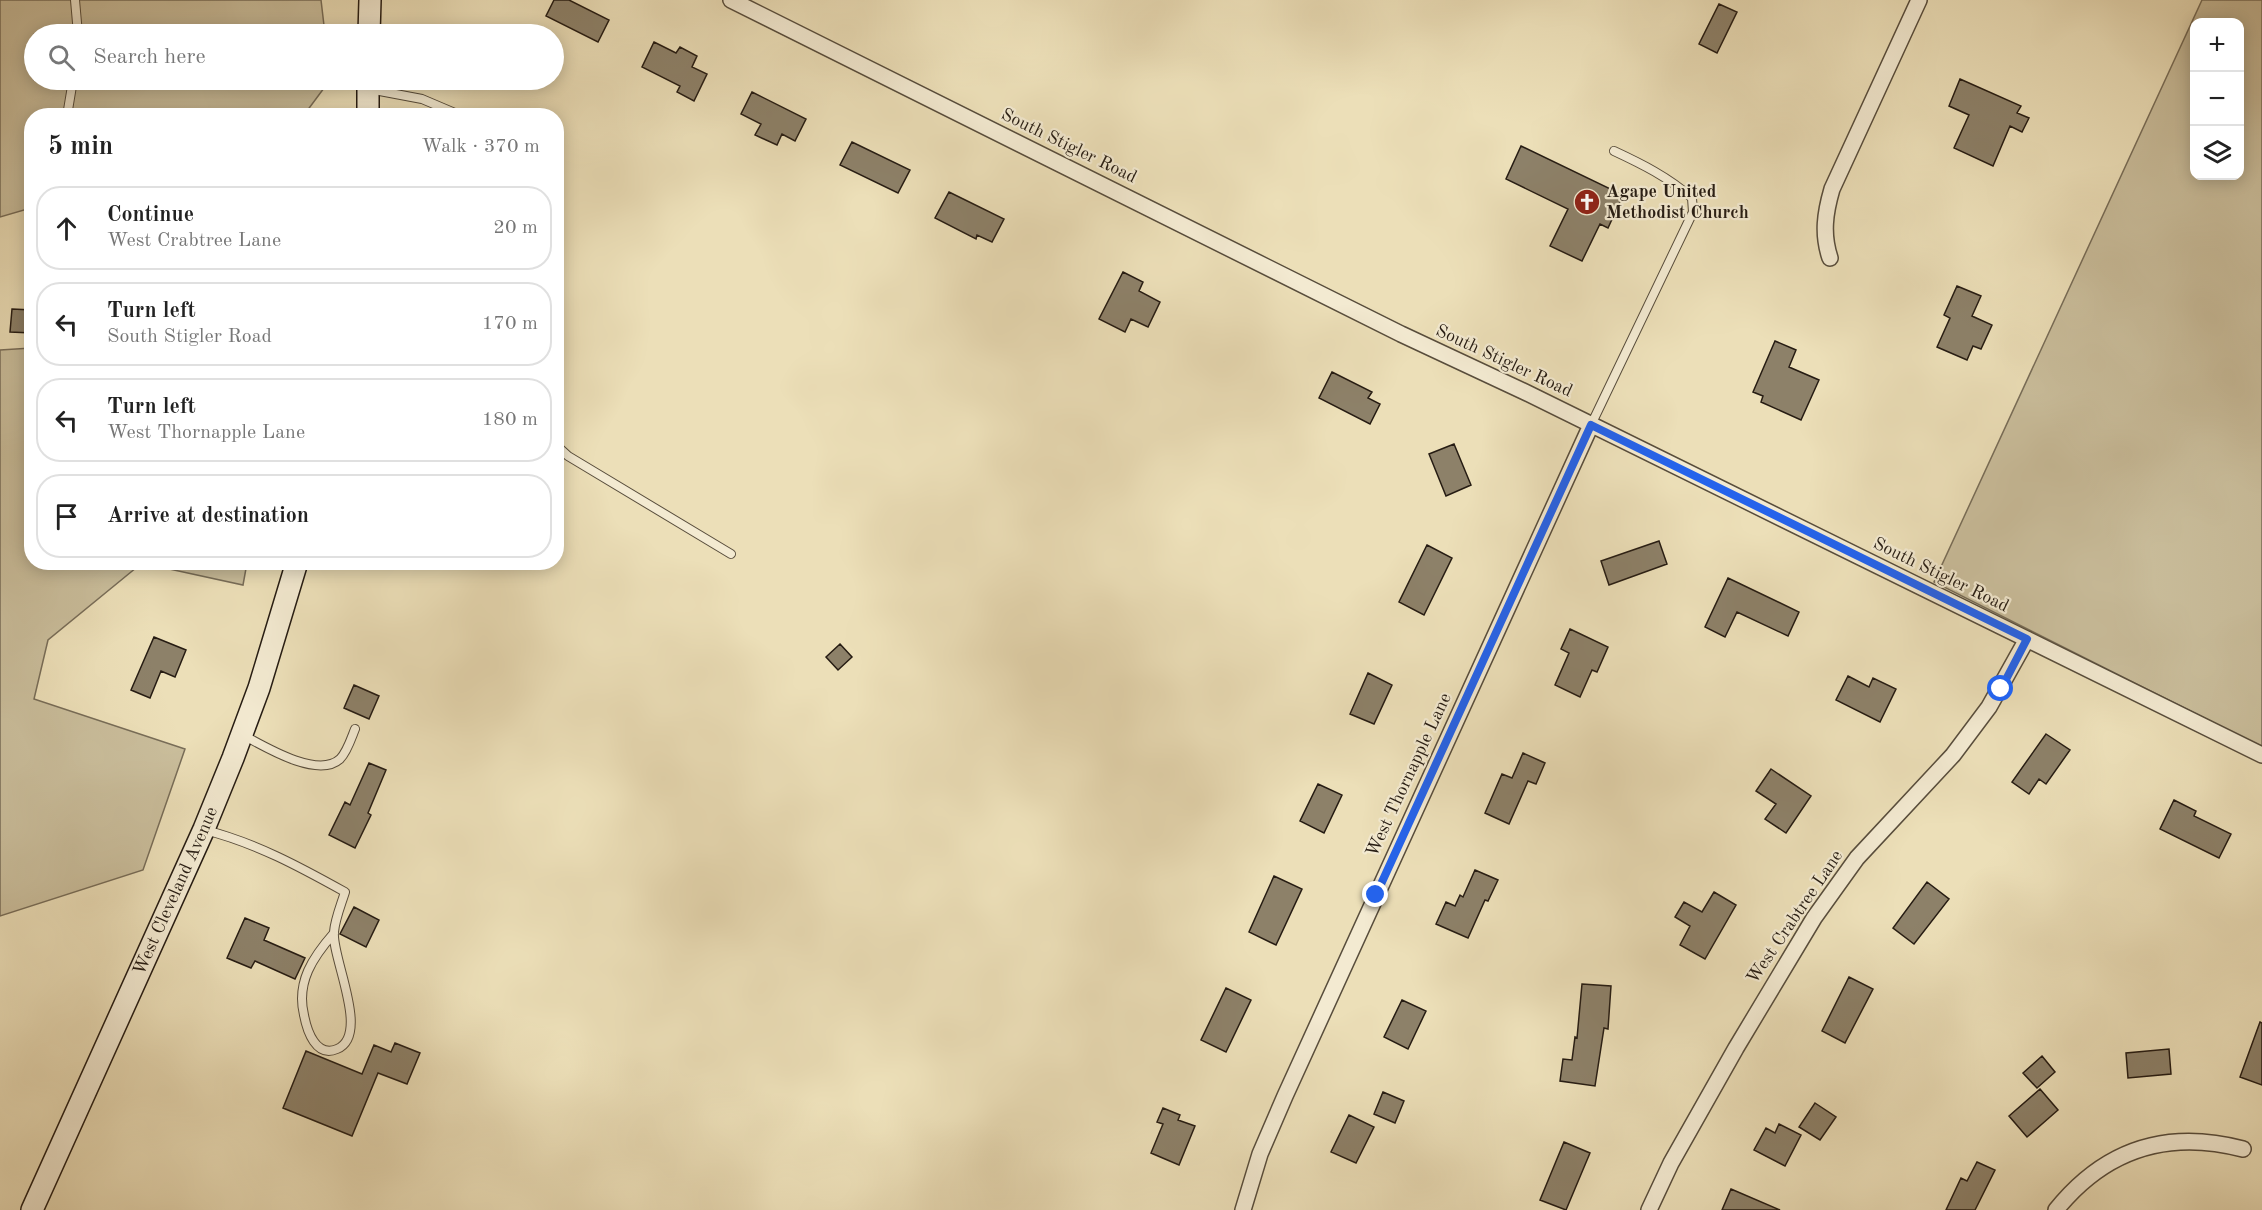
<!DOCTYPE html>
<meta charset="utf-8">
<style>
:root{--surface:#fff;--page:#f2f2f2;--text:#222;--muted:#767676;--line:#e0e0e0}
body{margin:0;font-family:"Old Standard TT",serif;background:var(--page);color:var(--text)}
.controls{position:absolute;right:18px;top:18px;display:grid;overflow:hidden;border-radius:12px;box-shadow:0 3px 15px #0003}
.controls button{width:54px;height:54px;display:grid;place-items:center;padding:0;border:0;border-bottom:2px solid var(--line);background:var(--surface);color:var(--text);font:30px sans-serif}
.stop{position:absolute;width:18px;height:18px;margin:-14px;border:4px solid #2563eb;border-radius:50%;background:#fff}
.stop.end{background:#2563eb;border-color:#fff;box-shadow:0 2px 6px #0008}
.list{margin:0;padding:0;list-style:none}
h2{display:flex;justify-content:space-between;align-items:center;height:78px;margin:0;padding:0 24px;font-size:26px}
h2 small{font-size:20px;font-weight:400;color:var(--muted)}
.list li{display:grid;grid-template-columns:39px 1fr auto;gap:18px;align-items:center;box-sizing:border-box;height:84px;margin:0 12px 12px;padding:0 12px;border:2px solid var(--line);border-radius:24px}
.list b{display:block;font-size:22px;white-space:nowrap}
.list p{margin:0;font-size:20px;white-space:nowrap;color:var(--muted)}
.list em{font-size:20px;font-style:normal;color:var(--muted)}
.icon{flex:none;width:33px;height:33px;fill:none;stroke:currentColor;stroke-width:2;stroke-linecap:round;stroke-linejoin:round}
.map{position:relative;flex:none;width:2262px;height:1210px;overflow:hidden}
.search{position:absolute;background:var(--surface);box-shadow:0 3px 15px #0003;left:24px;top:24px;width:540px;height:66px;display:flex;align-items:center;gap:15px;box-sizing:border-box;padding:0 21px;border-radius:33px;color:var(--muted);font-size:22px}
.panel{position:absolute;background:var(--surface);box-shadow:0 3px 15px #0003;left:24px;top:108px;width:540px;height:462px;border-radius:24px}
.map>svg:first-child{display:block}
.green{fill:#cabe9c;stroke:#786d58;stroke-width:1.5;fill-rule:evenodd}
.building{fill:#8d8169;stroke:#261c13;stroke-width:1.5}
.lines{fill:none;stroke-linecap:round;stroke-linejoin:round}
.lane-casing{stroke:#584d3c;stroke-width:10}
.street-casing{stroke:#584d3c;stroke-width:18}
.secondary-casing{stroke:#261c13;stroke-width:24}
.lane{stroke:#f3ead1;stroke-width:8}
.street{stroke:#f3ead1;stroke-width:15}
.secondary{stroke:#f3ead1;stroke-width:21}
.route{stroke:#2563eb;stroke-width:8}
.labels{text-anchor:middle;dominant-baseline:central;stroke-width:4.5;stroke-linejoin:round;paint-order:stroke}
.street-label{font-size:18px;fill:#261c13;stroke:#f3ead1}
.poi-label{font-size:18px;font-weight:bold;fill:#261c13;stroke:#f3ead1;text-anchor:start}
</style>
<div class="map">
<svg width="2262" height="1210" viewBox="0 0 2262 1210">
<rect width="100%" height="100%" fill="#ecdfb8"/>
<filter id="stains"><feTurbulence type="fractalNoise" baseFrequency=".00333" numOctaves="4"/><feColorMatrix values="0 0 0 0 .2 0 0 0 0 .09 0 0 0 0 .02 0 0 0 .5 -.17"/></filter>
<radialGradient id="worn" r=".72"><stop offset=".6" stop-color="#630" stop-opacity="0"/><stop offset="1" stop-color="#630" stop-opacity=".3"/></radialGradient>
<path class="green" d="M 0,0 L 321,0 L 325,34 L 34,34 L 34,80 L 330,80 L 304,115 L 32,116 L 31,208 L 0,217 Z
M 2202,0 L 2262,0 L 2262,747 L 1934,582 ZM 2194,22 L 2240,22 L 2240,176 L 2194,176 Z
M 31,348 L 32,562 L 247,563 L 243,585 L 142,563 L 48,640 L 34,699 L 185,749 L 143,870 L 0,916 L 0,350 Z"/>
<path class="building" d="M 554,0 L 569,0 L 609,20 L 598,42 L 546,16 Z
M 1719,4 L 1737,12 L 1717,53 L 1699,44 Z
M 654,42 L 676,53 L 680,47 L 697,56 L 692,67 L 707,74 L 694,101 L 677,92 L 680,86 L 642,67 Z
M 1960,79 L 2021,106 L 2017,113 L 2029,118 L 2022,132 L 2010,126 L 1993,166 L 1954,148 L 1969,115 L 1949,106 Z
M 752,92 L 806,119 L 795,141 L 782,134 L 777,145 L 755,135 L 761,124 L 741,114 Z
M 852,142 L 910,170 L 898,193 L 840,165 Z
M 1521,146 L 1623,195 L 1608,228 L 1600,224 L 1582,261 L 1550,246 L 1568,209 L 1506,179 Z
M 949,192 L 1004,219 L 992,242 L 977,235 L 976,239 L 935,218 Z
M 1123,272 L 1143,282 L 1139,291 L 1160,302 L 1148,327 L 1131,319 L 1125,332 L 1099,319 Z
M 1957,286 L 1981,296 L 1972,316 L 1992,325 L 1981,349 L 1973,346 L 1967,360 L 1937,347 L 1950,318 L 1944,315 Z
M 12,309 L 32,310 L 32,333 L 10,332 Z
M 1775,341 L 1796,350 L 1789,367 L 1819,380 L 1801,420 L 1761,402 L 1763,396 L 1753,392 Z
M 1332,372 L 1372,392 L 1368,398 L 1380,404 L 1370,424 L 1319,398 Z
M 1454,444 L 1471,485 L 1446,496 L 1429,454 Z
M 1659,541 L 1667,564 L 1609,585 L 1601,561 Z
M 1427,545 L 1452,558 L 1424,615 L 1399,602 Z
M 1728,578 L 1799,612 L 1788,636 L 1737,612 L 1725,637 L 1705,627 Z
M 1570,629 L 1608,647 L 1597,672 L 1592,670 L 1580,697 L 1555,685 L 1569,653 L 1561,649 Z
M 154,637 L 186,650 L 175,677 L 161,671 L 150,698 L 131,690 Z
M 840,644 L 852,657 L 838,670 L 826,657 Z
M 1368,673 L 1392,685 L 1374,724 L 1350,714 Z
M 1848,676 L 1869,687 L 1873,678 L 1896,689 L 1880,722 L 1836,700 Z
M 354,685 L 379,696 L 369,719 L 344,708 Z
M 2046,734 L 2070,750 L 2046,784 L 2039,779 L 2029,794 L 2012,782 Z
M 1523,753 L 1545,763 L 1536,784 L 1528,781 L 1509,824 L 1485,813 L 1502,774 L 1512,778 Z
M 369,763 L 386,770 L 368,813 L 371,815 L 355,848 L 329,835 L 345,802 L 350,805 Z
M 1771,769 L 1811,796 L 1786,833 L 1765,819 L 1776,804 L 1756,791 Z
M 1318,784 L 1342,795 L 1324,833 L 1300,821 Z
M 2174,800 L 2196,811 L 2194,816 L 2231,834 L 2219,858 L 2160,829 Z
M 1475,870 L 1498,880 L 1488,901 L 1485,900 L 1468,938 L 1436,924 L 1446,902 L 1455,906 L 1460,895 L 1463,897 Z
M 1274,876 L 1302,889 L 1276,945 L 1249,932 Z
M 1927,882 L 1949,899 L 1914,944 L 1893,928 Z
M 1714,892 L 1736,905 L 1705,959 L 1680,945 L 1690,926 L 1675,917 L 1684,902 L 1702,912 Z
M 354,907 L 379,920 L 366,947 L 340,934 Z
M 245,918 L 269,928 L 264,940 L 305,958 L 295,979 L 255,961 L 251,968 L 227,958 Z
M 1849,977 L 1873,989 L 1845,1043 L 1822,1031 Z
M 1582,984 L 1611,986 L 1608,1029 L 1604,1028 L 1595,1086 L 1560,1081 L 1563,1059 L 1572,1060 L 1575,1037 L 1577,1038 Z
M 1226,988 L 1251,1000 L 1226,1052 L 1201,1040 Z
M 1402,1000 L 1426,1011 L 1408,1049 L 1384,1037 Z
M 2260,1022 L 2262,1023 L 2262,1085 L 2240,1077 Z
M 395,1043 L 420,1053 L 407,1084 L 378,1073 L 352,1136 L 283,1108 L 306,1051 L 362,1074 L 374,1045 L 391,1052 Z
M 2169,1049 L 2171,1074 L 2128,1078 L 2126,1053 Z
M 2042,1056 L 2055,1072 L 2037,1088 L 2023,1073 Z
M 2040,1089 L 2058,1110 L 2027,1137 L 2009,1116 Z
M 1383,1092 L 1404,1101 L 1395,1123 L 1374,1114 Z
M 1815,1103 L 1836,1117 L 1820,1140 L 1799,1127 Z
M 1163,1108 L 1180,1115 L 1178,1120 L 1195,1126 L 1179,1165 L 1151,1153 L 1163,1124 L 1157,1122 Z
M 1349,1115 L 1374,1127 L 1356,1163 L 1331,1152 Z
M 1779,1124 L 1801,1135 L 1785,1166 L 1754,1150 L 1766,1128 L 1775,1133 Z
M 1564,1142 L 1590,1153 L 1566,1210 L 1540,1200 Z
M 1977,1162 L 1995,1170 L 1975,1210 L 1946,1210 L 1961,1178 L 1967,1181 Z
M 1731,1189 L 1780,1210 L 1722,1210 Z"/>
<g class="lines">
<g class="lane-casing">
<path id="lane" d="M 75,0 L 78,34
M 369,89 L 422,99 L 462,116
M 67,116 L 73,80
M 1591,425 L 1693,212 L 1692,198 C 1668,177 1642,164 1614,151
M 556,445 L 568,456 L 731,554
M 243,735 C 265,747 318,779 340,759 C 347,752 351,739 355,729
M 205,830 C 256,843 300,867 345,892 C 341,905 335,919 334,932 C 331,957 371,1035 337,1049 C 316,1058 307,1031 304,1015 C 296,982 313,957 334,933"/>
</g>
<g class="street-casing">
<path id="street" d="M 731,0 L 1401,334 L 1525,392 L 2262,755
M 1830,258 C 1822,234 1825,213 1832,189 L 1919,0
M 1243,1210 L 1260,1154 L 1285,1096 L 1591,425
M 1649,1210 L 1671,1163 L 1736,1048 L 1814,918 L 1857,858 L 1953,755 L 1989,707 L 2027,639
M 2056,1210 C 2105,1149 2167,1129 2243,1149"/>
</g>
<g class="secondary-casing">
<g id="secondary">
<path d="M 369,34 L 370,0"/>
<path d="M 368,116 L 368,80"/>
<path id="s1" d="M 32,1210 L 204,829 L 233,758 L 259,688 L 297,562"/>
</g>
</g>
<use href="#lane" class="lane"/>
<use href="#street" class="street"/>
<use href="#secondary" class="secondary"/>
</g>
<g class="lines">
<path class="route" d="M 1376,895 L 1591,425 L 2027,639 L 2001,689"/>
</g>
<defs>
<g id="church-disc" transform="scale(1.35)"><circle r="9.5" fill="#8f2418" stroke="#f3ead1"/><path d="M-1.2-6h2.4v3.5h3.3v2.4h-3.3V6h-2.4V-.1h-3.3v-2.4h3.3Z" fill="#fff"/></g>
</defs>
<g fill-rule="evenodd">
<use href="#church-disc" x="1587" y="202"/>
</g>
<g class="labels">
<g class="street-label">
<text transform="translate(1069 146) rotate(26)">South Stigler Road</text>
<text transform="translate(1504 361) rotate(25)">South Stigler Road</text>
<text transform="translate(1941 575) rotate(26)">South Stigler Road</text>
<text transform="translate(1409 775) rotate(-65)">West Thornapple Lane</text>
<text stroke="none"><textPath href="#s1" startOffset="350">West Cleveland Avenue</textPath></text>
<text transform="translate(1795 917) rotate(-56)">West Crabtree Lane</text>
</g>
<g class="poi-label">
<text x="1606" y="192">Agape United<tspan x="1606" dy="21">Methodist Church</tspan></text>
</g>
</g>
<rect width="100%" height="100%" filter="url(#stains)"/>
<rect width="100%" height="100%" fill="url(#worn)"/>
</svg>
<div class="controls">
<button>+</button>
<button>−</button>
<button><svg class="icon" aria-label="layers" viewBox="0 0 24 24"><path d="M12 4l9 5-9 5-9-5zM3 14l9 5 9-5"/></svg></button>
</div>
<div class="stop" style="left:2001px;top:689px"></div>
<div class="stop end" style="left:1376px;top:895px"></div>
<div class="search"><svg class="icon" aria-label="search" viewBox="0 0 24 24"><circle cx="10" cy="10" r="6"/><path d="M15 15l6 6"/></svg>Search here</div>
<section class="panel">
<h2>5 min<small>Walk · 370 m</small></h2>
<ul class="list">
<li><svg class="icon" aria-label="ahead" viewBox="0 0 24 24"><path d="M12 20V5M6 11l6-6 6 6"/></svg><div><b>Continue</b><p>West Crabtree Lane</p></div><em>20 m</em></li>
<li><svg class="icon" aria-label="left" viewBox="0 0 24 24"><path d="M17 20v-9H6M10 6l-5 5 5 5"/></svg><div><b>Turn left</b><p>South Stigler Road</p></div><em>170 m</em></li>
<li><svg class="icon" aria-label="left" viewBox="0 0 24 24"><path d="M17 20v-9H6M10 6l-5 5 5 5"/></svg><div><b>Turn left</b><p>West Thornapple Lane</p></div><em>180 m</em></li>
<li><svg class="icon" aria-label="arrive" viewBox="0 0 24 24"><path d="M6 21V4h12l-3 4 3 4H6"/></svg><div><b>Arrive at destination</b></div></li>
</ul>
</section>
</div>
